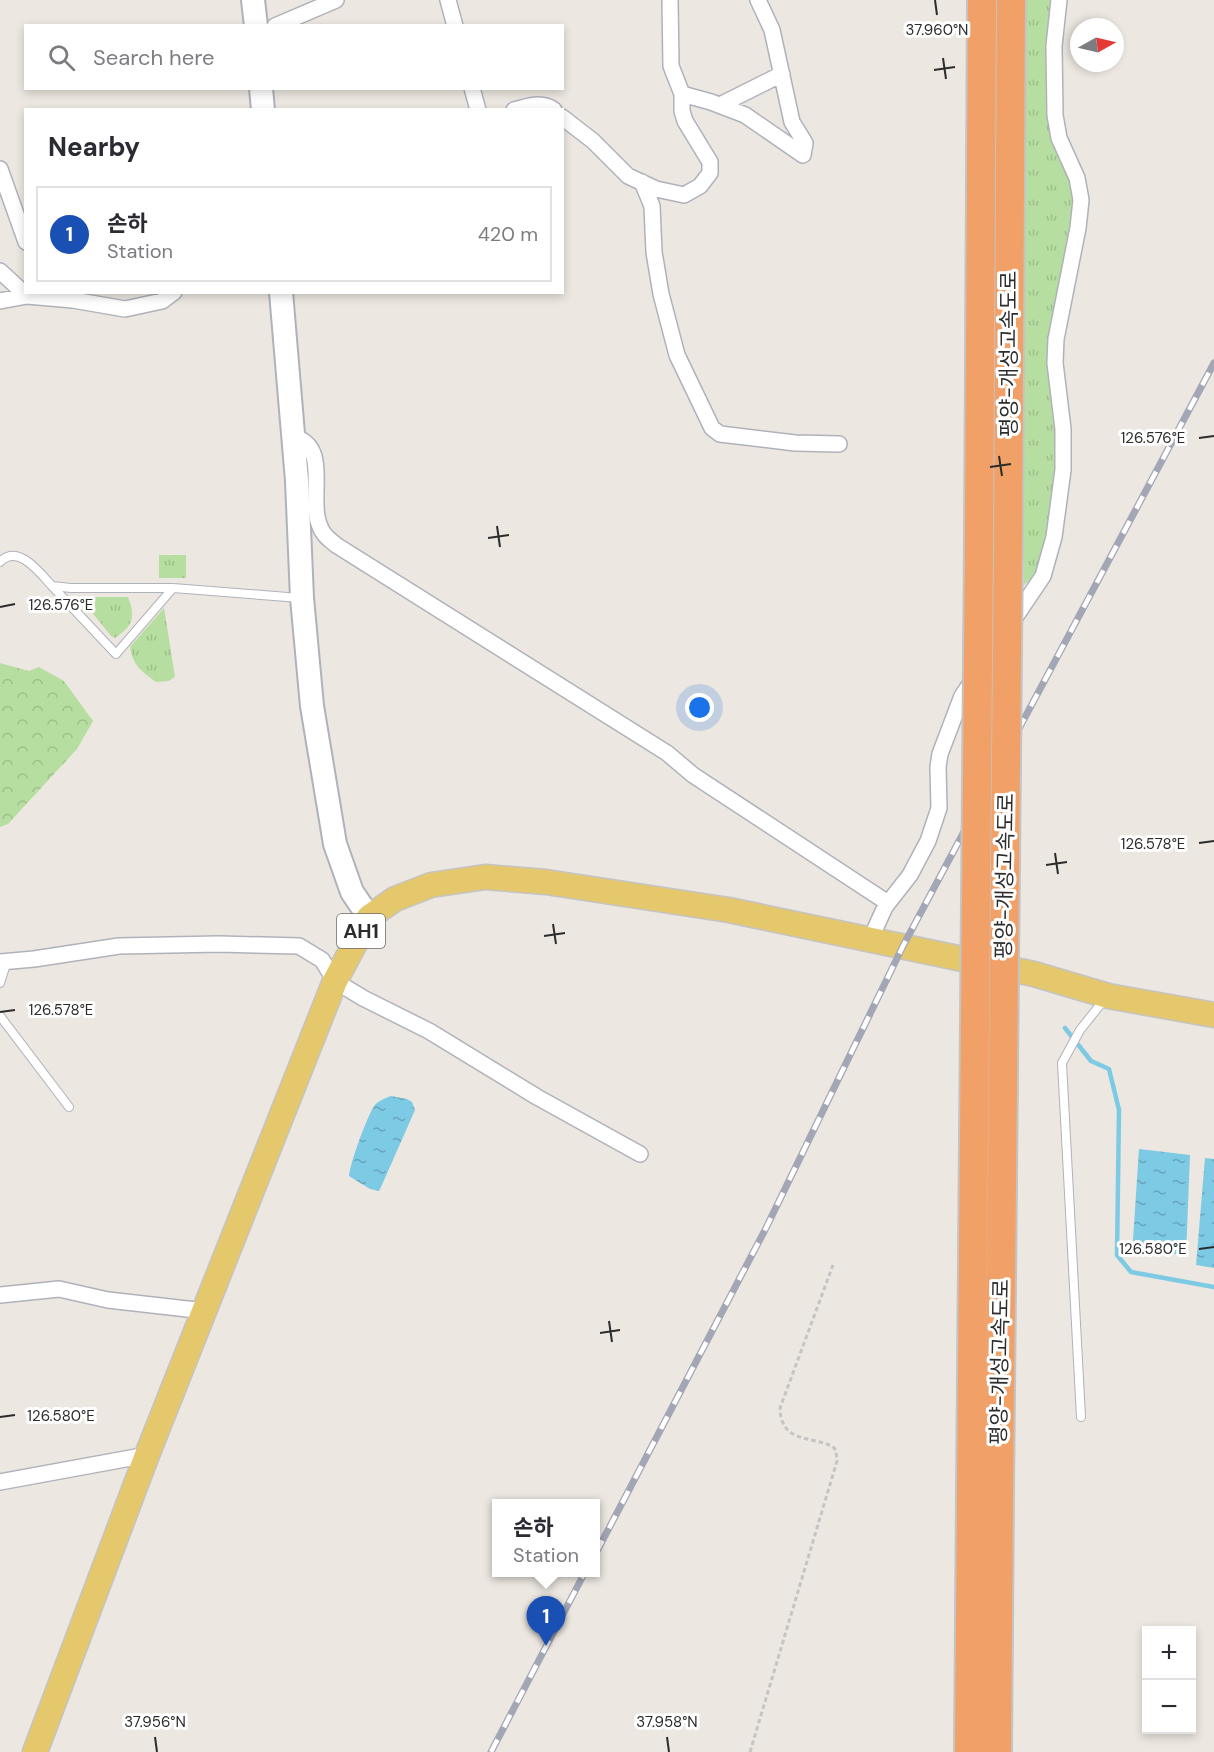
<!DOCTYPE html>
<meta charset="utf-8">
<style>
:root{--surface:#fff;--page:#f7f7f7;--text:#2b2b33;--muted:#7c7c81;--line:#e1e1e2;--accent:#4f6eeb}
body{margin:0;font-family:"DM Sans","Noto Sans KR",sans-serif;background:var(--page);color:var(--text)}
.controls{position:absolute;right:18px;bottom:18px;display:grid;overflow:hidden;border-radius:0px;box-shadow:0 3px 9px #0003}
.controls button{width:54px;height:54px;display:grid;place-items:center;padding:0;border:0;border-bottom:2px solid var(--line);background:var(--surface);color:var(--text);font:30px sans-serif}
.compass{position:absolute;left:1070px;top:18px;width:54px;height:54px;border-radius:50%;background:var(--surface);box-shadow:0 3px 9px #0003;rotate:82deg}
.you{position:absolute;left:700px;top:708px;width:21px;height:21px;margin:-15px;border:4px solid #fff;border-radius:50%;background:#1a73e8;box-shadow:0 0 0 9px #1a73e833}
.badge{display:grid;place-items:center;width:39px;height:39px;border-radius:50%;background:var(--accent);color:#fff;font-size:20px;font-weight:700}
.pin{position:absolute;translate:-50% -50px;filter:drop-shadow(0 2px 3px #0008)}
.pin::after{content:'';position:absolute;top:32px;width:21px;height:18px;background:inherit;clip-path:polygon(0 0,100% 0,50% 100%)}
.popup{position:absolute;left:492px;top:1499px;width:108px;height:78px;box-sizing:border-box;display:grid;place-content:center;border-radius:0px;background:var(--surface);filter:drop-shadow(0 2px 4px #0005);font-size:20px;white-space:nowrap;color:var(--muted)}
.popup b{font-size:22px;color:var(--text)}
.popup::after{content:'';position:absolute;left:50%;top:100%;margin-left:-12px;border:12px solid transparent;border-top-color:var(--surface)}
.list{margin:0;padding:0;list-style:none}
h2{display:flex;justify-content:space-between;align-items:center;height:78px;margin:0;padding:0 24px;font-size:26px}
h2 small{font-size:20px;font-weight:400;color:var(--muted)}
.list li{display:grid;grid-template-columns:39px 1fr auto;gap:18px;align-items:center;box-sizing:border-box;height:96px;margin:0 12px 12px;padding:0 12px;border:2px solid var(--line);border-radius:0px}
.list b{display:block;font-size:22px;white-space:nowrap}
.list p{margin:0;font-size:20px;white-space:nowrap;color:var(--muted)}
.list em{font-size:20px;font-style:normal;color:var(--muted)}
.icon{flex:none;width:33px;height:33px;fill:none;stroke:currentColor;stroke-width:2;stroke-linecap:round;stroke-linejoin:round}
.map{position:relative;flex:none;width:1214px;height:1752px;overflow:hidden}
.search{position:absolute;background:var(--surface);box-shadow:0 3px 9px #0003;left:24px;top:24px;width:540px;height:66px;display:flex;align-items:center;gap:15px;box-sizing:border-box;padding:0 21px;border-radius:0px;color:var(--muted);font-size:22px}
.panel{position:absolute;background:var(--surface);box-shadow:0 3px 9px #0003;left:24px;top:108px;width:540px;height:186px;border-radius:0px}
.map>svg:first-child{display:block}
.grass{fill:url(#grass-tufts)}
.forest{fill:url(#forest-crowns)}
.water{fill:url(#water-ripples)}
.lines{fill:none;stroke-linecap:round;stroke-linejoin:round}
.stream{stroke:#7dcae5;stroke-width:4.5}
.lane-casing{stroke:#b0b2bb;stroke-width:10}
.street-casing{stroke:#b0b2bb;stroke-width:18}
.secondary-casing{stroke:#b0b2bb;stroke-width:26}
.primary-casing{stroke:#c4c4c4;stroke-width:27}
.highway-casing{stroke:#c4c4c4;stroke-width:32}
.path{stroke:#c4c4c4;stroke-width:3;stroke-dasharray:4.5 3;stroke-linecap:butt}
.lane{stroke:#fff;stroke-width:8}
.street{stroke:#fff;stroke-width:15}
.secondary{stroke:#fff;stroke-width:22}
.primary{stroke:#e5c76c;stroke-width:24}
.highway{stroke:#f1a167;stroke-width:28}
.rail-casing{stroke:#a3a6b5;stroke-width:7}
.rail{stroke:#fff;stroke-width:4.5;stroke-dasharray:14;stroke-linecap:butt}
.highway-bridge-casing{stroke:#c4c4c4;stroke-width:32;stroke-linecap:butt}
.highway-bridge{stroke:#f1a167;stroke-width:28}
.ticks{fill:none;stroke:#2c2c2c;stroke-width:2}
.labels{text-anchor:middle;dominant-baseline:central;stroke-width:6;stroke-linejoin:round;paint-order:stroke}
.shield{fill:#fff;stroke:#6b6b6b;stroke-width:1.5}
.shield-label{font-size:20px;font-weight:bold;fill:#2c2c2c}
.street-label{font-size:21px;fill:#2c2c2c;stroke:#fff}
.ticks-label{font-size:15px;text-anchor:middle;fill:#2c2c2c;stroke:#fff;stroke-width:6;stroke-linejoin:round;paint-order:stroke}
</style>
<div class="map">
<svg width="1214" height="1752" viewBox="0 0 1214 1752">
<defs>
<pattern id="grass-tufts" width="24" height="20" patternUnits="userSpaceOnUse" patternTransform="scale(1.5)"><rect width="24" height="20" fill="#b7dea1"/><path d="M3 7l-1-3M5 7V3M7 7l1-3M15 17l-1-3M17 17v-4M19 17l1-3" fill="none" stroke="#9ebf8b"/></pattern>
<pattern id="forest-crowns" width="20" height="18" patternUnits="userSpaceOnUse" patternTransform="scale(1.5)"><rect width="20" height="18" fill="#b7dea1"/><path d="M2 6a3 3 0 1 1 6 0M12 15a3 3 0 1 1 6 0" fill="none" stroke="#9ebf8b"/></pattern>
<pattern id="water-ripples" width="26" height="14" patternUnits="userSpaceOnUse" patternTransform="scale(1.5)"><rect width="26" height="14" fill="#7dcae5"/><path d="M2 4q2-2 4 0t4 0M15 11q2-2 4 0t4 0" fill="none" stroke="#67a4ba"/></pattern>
</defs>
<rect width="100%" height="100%" fill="#ece7e0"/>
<path class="grass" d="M 1023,0 L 1055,0 L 1049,21 L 1049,93 L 1072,179 L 1076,209 L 1047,351 L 1059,459 L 1051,526 L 1038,573 L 1024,585 Z
M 159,555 L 186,555 L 186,578 L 159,578 Z
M 95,597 L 128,597 C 136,617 133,626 115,638 L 111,636 L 86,605 L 89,600 Z
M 164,608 L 175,677 L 168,681 L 156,682 C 141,671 133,666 130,647 Z"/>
<path class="forest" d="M 0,663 L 29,671 L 39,667 L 64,681 L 93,721 L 77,749 L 8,824 L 0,827 Z"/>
<path class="water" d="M 391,1096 L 407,1099 L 412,1102 L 415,1110 L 381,1187 L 379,1191 L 370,1189 L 349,1176 C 350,1163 367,1117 374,1106 C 378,1101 385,1098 391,1096 Z
M 1139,1149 L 1190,1155 L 1186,1255 L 1139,1250 L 1133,1240 Z
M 1205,1158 L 1214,1159 L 1214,1268 L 1196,1265 Z"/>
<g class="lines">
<path class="stream" d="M 1065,1028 L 1091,1061 L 1109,1069 L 1119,1110 L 1117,1255 L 1131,1272 L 1214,1287"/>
<g class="lane-casing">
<path id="lane" d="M 0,562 C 18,543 40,573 52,586 L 71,588 L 173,588 L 300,598
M 52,586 L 116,654 L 173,588
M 0,983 L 7,961
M 0,1016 L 69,1107
M 1081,1417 L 1062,1063 L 1080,1030 L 1104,1000"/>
</g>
<g class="street-casing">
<path id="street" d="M 448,0 L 455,26
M 275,26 L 336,0
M 472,88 L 478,110
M 682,94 L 711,102 L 745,115 L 803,155 L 805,143 L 792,122 L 772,30 L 758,0
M 720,105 L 782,74
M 514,110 C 527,106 543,101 554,110
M 562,117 L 593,141 L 628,176 L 656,189 L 684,195 L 700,186 L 710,173 L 710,162 L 685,121 L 682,111 L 682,94 L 671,66 L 670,0
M 0,169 L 26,242
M 642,182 L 652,206 L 654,252 L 661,294 L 677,355 L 712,428 L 720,434 L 795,443 L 839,444
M 0,271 L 27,296
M 0,301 L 27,296 L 73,300 L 125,309 L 162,301 L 174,292
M 294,437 C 335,448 302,508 325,535 C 328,539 333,542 336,545 L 667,753 L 693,775 L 888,903
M 870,940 L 885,907 L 910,875 L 928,841 L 939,808 L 938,767 L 940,754 L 962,696 L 1043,576 L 1054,537 L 1063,470 L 1063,429 L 1055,363 L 1056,339 L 1078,228 L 1081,200 L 1077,178 L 1059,138 L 1055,115 L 1054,46 L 1059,0
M 0,962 L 34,959 L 119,946 L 219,944 L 299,946 L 322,960 L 335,981 L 363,998 L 429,1031 L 537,1097 L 640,1154
M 0,1295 L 59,1289 L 108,1300 L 205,1311
M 0,1482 L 147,1455"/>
</g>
<g class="secondary-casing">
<path id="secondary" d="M 253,0 L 256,26
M 261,88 L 263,110
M 281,292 L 297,481 L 302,598 L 312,706 L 335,844 L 352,892 L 369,917"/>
</g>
<g class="primary-casing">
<path id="primary" d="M 35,1752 L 147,1455 L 335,981 L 369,917 L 395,899 L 431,885 L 485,877 L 546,882 L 729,910 L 1034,974 L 1108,996 L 1214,1015"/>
</g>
<g class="highway-casing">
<path id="highway" d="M 979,544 L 982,0
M 1008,545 L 1011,0
M 969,1752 L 971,1495
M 997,1752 L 999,1495"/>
</g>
<path class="path" d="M 750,1752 L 837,1461 L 836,1450 L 832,1446 C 808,1436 781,1442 780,1408 L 833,1265"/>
<use href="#lane" class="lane"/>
<use href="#street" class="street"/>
<use href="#secondary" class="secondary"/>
<use href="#primary" class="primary"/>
<use href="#highway" class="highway"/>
<g class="rail-casing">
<path id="rail" d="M 596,1553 L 766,1228 L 903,946 L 1214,363
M 491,1752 L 585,1572"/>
</g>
<use href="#rail" class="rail"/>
<g class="highway-bridge-casing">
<path id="highway-bridge" d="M 971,1495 L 979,544
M 999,1495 L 1008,545"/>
</g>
<use href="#highway-bridge" class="highway-bridge"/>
</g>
<path class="ticks" d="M 935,0 L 937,15M 943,58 L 946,79M 934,70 L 955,67M 1199,438 L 1214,436M 999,456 L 1002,476M 990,467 L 1011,464M 497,526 L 500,547M 488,538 L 509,535M 0,607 L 15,604M 1199,843 L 1214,841M 1055,853 L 1058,874M 1046,865 L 1067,862M 553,924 L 556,944M 544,936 L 565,933M 0,1012 L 15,1010M 1199,1249 L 1214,1247M 609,1321 L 612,1342M 600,1333 L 620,1330M 0,1417 L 15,1415M 155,1737 L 157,1752M 667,1737 L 669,1752"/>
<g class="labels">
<rect class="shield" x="337" y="914" width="48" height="34" rx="4.5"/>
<g class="shield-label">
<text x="361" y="931">AH1</text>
</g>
<g class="street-label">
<text transform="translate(1009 354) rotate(-90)">평양-개성고속도로</text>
<text transform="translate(1005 876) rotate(-89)">평양-개성고속도로</text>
<text transform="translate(1000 1362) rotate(-89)">평양-개성고속도로</text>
</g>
</g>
<g class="ticks-label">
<text x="937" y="35">37.960°N</text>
<text x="1153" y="443">126.576°E</text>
<text x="61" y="610">126.576°E</text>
<text x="1153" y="849">126.578°E</text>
<text x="61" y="1015">126.578°E</text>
<text x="1153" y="1254">126.580°E</text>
<text x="61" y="1421">126.580°E</text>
<text x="155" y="1727">37.956°N</text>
<text x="667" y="1727">37.958°N</text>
</g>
</svg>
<div class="controls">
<button>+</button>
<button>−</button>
</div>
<svg class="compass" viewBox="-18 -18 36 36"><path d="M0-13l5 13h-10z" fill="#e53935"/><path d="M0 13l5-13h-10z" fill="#7c7c81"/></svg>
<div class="you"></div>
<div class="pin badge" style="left:546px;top:1646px;background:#1a4fb4">1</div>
<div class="popup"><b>손하</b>Station</div>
<div class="search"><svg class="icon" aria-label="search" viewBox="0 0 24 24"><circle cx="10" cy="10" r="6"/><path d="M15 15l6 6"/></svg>Search here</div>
<section class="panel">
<h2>Nearby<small></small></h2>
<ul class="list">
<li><span class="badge" style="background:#1a4fb4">1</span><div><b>손하</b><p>Station</p></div><em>420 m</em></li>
</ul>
</section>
</div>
